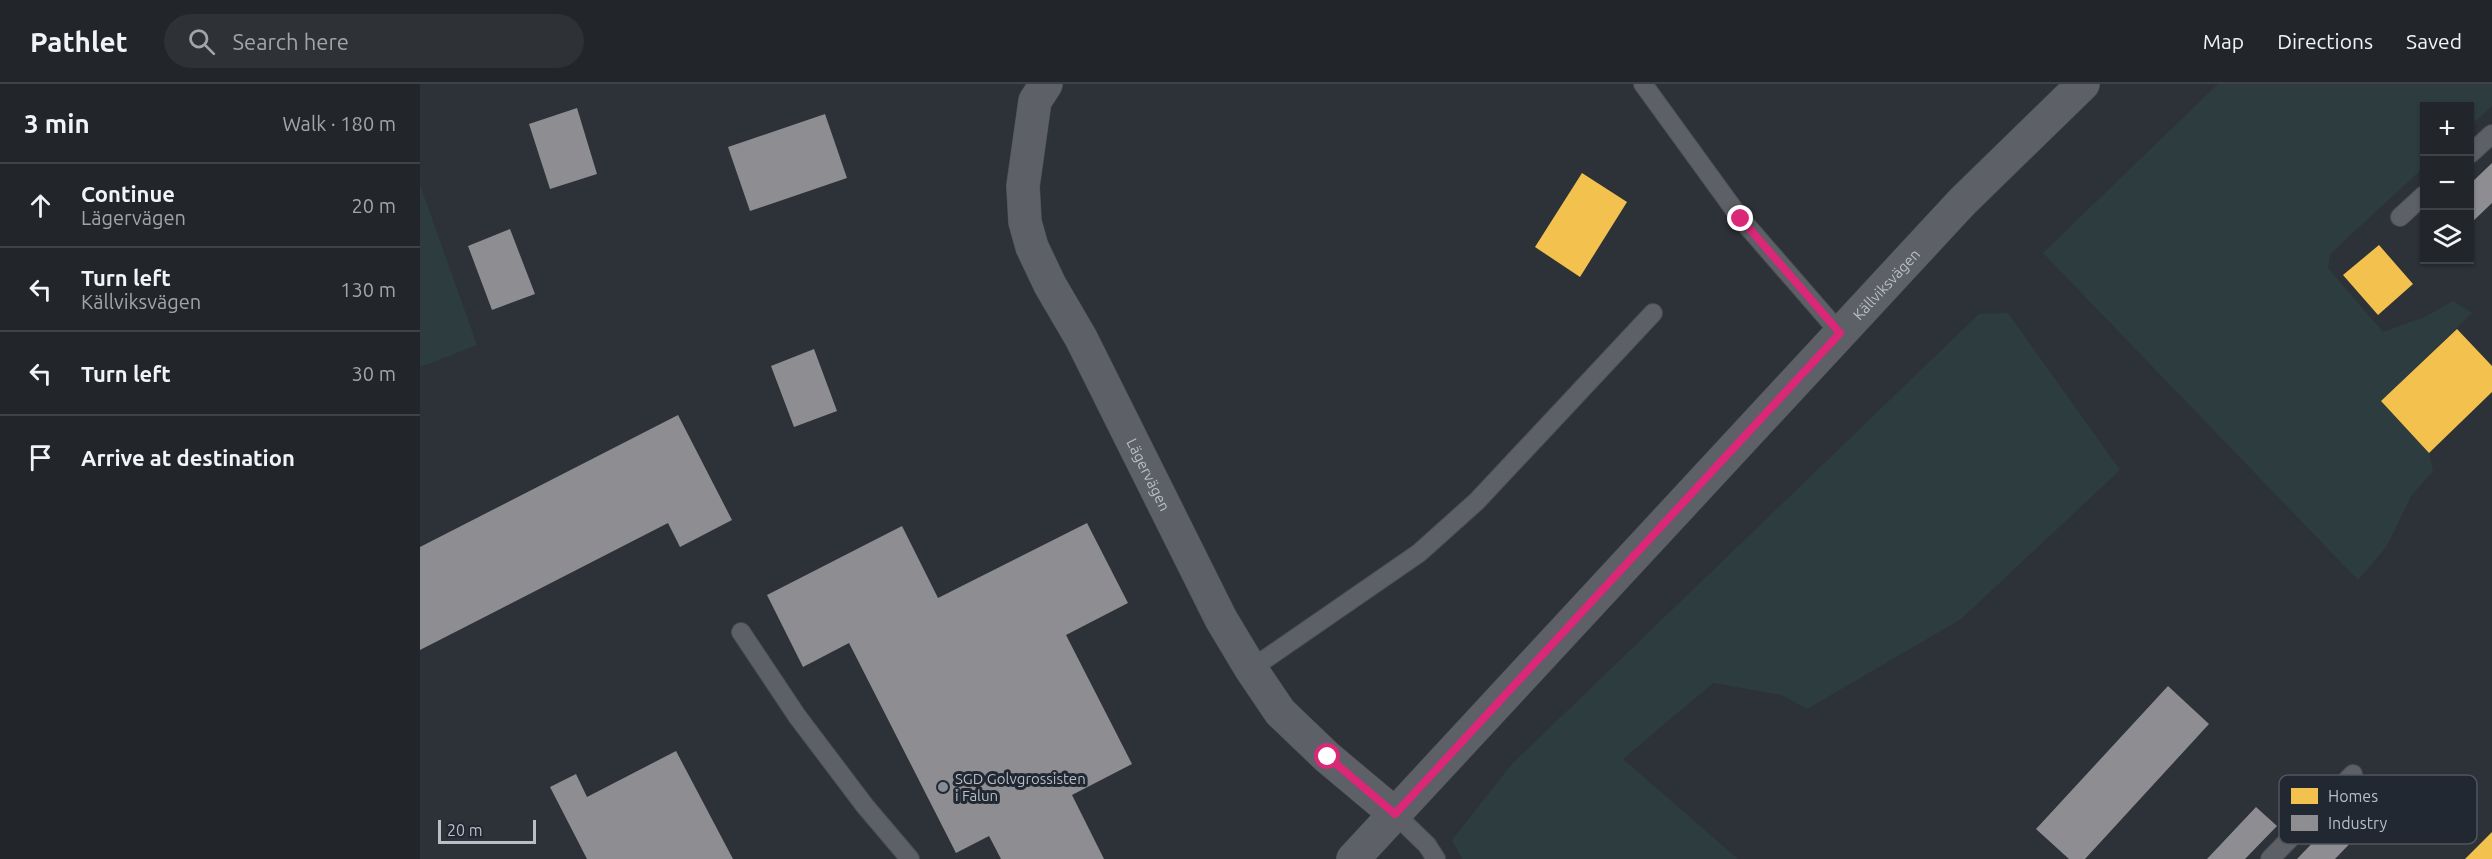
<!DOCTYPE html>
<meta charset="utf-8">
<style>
:root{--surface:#22262a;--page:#2e3236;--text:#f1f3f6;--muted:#a2a5a8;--line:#3f4347}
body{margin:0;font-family:Ubuntu,sans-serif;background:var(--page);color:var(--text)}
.controls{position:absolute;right:18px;top:18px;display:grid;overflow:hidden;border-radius:0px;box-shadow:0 2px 4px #0004}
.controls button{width:54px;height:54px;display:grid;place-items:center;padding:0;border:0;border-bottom:2px solid var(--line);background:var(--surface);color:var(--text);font:30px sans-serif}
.scale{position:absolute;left:18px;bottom:15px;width:98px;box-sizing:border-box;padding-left:6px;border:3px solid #b8bec8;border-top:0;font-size:16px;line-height:21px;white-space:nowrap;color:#b8bec8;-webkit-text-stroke:4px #212832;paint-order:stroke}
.stop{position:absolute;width:18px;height:18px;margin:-14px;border:4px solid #db2777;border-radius:50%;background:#fff}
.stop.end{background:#db2777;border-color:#fff;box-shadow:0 2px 6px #0008}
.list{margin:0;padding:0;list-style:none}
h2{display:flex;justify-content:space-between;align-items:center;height:78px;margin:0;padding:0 24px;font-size:26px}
h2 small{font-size:20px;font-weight:400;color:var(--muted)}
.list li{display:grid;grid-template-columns:39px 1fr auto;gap:18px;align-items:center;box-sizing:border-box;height:84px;padding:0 24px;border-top:2px solid var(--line)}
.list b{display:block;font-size:22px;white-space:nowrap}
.list p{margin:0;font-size:20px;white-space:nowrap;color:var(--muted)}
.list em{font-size:20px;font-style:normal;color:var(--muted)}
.icon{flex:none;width:33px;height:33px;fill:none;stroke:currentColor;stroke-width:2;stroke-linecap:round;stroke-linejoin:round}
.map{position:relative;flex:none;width:2072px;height:775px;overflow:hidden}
header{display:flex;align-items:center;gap:36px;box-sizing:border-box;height:84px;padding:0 30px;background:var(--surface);border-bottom:2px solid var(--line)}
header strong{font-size:28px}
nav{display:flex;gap:33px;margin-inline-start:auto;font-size:21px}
.search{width:420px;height:54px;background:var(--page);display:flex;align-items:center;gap:15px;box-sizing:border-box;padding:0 21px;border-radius:33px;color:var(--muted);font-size:22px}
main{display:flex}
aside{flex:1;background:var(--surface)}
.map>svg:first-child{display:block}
.green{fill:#2d3d3f}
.homes{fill:#f2c14e}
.industry{fill:#8d8d92}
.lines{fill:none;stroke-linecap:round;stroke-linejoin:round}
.service-casing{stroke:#4b4e53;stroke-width:20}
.minor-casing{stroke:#4b4e53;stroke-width:34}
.tertiary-casing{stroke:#4b4e53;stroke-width:34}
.service{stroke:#5d6066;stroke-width:18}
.minor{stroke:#5d6066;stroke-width:33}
.tertiary{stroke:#5d6066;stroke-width:33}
.route{stroke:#db2777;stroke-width:8}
.poi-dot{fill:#878d96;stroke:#212832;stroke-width:2}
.labels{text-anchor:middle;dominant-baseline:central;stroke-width:6;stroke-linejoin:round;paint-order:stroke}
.street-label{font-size:15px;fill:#b8bec8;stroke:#212832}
.poi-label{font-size:15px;fill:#b8bec8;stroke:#212832;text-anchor:start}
.key{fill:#212832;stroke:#4e555f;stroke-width:1.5}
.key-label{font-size:16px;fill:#b8bec8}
</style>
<header>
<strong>Pathlet</strong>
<div class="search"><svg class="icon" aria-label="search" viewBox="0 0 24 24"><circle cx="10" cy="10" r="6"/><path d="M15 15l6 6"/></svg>Search here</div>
<nav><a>Map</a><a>Directions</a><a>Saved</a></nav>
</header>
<main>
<aside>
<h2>3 min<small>Walk · 180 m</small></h2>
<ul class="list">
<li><svg class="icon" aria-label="ahead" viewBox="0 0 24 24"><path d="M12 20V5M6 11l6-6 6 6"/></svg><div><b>Continue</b><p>Lägervägen</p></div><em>20 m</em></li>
<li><svg class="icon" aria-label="left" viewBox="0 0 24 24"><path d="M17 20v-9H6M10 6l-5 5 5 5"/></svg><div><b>Turn left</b><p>Källviksvägen</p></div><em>130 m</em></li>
<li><svg class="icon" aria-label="left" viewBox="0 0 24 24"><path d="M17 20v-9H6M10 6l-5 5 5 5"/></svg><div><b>Turn left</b></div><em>30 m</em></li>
<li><svg class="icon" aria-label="arrive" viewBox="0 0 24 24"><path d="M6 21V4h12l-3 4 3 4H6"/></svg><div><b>Arrive at destination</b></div></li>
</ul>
</aside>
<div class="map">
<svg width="2072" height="775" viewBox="0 0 2072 775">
<rect width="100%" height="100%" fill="#2d3238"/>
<path class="green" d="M 1798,0 L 2072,0 L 2072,22 L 2050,42 L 2050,22 L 2004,22 L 2004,83 L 1910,170 L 1908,184 L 1963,248 L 2007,232 L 2033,217 L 2052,229 L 1961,317 L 2009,369 L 2013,387 L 1991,412 L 1967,462 L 1938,496 L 1623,169 Z
M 0,101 L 57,261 L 0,283 Z
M 1588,229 L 1700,386 L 1541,535 L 1387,625 L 1362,611 L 1293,599 L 1203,675 L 1318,775 L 1042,775 L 1032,756 L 1092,680 L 1559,230 Z"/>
<path class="homes" d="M 1162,89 L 1207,118 L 1160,193 L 1115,163 Z
M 1959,161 L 1993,200 L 1958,231 L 1923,191 Z
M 2037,245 L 2072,282 L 2072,308 L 2009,369 L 1961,317 Z
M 2072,748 L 2072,775 L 2045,775 Z"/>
<path class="industry" d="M 157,24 L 177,90 L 130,105 L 109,40 Z
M 405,30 L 427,94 L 330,127 L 308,63 Z
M 2072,79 L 2072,119 L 2050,140 L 2050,100 Z
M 90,145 L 115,210 L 72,226 L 48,162 Z
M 394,265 L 417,327 L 374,343 L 351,282 Z
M 258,331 L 312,436 L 260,463 L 248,439 L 0,566 L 0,463 Z
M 667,439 L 708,519 L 646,551 L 712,680 L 652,711 L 684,775 L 581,775 L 569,752 L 536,769 L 429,559 L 383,583 L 347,511 L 482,442 L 518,514 Z
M 1748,602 L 1789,640 L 1665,775 L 1649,775 L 1616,745 Z
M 256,667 L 313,775 L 167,775 L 130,703 L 156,690 L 167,713 Z
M 1945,704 L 1965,723 L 1915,775 L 1877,775 Z
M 1836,723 L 1857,742 L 1825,775 L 1787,775 Z"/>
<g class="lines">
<g class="service-casing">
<path id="service" d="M 1223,0 L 1321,135 L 1420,249
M 2050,70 L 2072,50
M 1980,133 L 2004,111
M 321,548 L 377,632 L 445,722 L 490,775
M 831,585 L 999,469 L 1057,417 L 1233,229
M 975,730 L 1007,761 L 1016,775
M 1850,775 L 1933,690"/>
</g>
<g class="minor-casing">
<g id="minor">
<path id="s1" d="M 626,0 L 615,17 L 603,102 L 605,138 L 612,163 L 630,201 L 661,254 L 801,535 L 831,585 L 860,628 L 907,673 L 975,730"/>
</g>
</g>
<g class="tertiary-casing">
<g id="tertiary">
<path id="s2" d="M 933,775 L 1542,118 L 1663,0"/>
</g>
</g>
<use href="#service" class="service"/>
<use href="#minor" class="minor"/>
<use href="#tertiary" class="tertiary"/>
</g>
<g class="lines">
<path class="route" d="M 908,673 L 975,730 L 1420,249 L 1321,135"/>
</g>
<circle class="poi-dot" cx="523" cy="703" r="6"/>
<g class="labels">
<g class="street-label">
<text stroke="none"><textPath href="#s2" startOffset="784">Källviksvägen</textPath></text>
<text stroke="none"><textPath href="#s1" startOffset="424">Lägervägen</textPath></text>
</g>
<g class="poi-label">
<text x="535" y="694">SGD Golvgrossisten<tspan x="535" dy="17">i Falun</tspan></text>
</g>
</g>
<rect x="1859" y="691" width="198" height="69" rx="9" class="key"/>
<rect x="1871" y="704" width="27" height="16" fill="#f2c14e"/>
<rect x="1871" y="731" width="27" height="16" fill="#8d8d92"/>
<g class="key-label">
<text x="1908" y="718">Homes</text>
<text x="1908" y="745">Industry</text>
</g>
</svg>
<div class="controls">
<button>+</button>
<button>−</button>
<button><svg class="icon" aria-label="layers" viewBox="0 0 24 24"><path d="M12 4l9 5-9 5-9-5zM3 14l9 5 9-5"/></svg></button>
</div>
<div class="scale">20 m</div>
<div class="stop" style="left:908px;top:673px"></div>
<div class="stop end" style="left:1321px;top:135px"></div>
</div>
</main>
